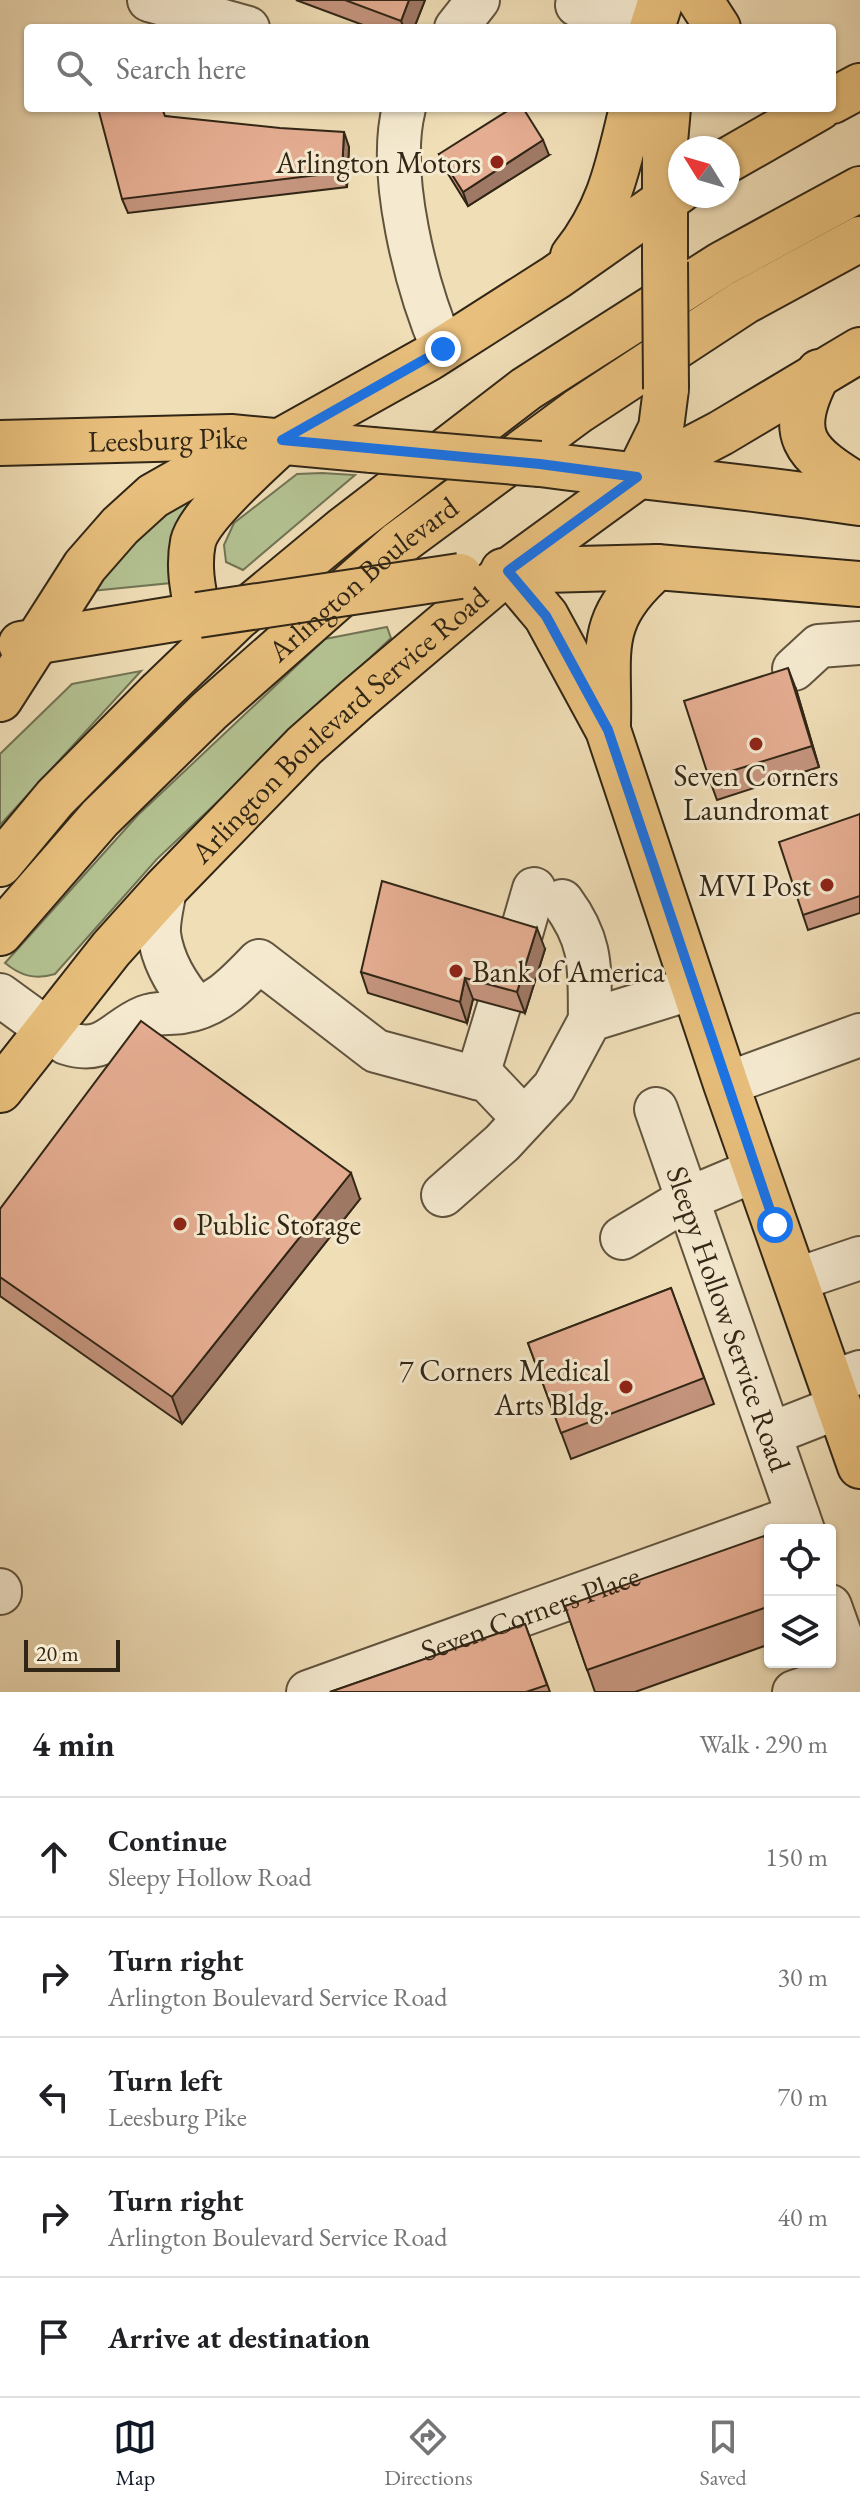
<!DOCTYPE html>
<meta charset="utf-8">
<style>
:root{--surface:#fff;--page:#f2f2f2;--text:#202124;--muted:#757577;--line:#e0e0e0;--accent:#111827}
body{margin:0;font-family:"EB Garamond",serif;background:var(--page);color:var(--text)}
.controls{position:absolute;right:24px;bottom:24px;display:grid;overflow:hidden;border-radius:8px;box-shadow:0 2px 6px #0004}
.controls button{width:72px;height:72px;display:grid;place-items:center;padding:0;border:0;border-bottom:2px solid var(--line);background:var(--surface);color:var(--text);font:40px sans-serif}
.compass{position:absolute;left:668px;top:136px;width:72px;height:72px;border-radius:50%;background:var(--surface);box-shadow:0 2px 6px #0004;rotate:307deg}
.scale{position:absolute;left:24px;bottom:20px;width:96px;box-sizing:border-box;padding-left:8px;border:4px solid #312616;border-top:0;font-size:22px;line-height:28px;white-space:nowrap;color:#312616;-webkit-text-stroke:6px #f5ead0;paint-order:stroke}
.stop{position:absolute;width:24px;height:24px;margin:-18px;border:6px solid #1a73e8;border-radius:50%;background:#fff}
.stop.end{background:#1a73e8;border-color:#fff;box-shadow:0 2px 8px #0008}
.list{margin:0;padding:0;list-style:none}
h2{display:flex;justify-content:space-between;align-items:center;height:104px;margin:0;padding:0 32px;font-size:34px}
h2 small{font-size:26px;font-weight:400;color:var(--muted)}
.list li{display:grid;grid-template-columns:52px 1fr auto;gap:24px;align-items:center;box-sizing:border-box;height:120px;padding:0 32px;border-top:2px solid var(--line)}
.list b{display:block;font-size:30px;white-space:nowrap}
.list p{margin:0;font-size:26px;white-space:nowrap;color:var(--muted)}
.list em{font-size:26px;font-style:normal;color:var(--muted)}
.icon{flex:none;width:44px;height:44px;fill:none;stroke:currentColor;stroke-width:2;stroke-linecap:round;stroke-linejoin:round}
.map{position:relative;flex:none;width:860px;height:1692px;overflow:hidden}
.search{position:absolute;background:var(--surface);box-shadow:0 2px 6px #0004;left:24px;right:24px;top:24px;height:88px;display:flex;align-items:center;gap:20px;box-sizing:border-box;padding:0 28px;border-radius:8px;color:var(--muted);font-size:30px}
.sheet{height:704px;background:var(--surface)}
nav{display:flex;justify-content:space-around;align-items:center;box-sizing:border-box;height:112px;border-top:2px solid var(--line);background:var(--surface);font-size:22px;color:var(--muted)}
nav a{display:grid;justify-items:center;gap:4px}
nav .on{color:var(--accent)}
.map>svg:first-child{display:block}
.green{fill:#b4c292;stroke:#727454;stroke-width:2}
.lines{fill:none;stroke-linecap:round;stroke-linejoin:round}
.minor-casing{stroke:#61543e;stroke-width:46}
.major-casing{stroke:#312616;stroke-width:48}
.highway-casing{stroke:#312616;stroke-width:48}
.minor{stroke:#f5ead0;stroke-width:42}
.major{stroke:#e8bf7c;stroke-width:44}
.highway{stroke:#e8bf7c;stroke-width:44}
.major-bridge-casing{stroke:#312616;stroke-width:48;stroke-linecap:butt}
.major-bridge{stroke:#e8bf7c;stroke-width:44}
.wall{fill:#c5957e;stroke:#312616;stroke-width:2}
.shaded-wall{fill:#a07966;stroke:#312616;stroke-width:2}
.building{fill:#e5ad92;stroke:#312616;stroke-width:2}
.route{stroke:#1a73e8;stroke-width:10}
.poi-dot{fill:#8f2418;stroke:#f5ead0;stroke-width:3}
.labels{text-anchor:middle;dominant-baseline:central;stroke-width:6;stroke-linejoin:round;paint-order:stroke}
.poi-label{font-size:30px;fill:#312616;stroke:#f5ead0;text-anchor:end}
.street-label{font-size:30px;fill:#312616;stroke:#f5ead0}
</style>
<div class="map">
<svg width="860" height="1692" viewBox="0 0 860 1692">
<rect width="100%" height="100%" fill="#f0deb7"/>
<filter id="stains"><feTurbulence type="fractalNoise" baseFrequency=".0025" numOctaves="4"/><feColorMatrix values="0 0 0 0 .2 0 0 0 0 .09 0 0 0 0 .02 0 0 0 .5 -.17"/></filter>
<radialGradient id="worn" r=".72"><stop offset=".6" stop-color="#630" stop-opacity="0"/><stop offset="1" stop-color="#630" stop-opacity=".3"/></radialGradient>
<path class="green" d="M 322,473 L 355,475 L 243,570 L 226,562 L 224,545 L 234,523 L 297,474 Z
M 198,491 C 197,511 181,519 173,537 C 167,553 169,567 171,583 L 91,591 C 122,553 152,513 198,491 Z
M 387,627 L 391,638 L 157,859 L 55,974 C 35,980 21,976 5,963 L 138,815 L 325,639 Z
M 141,671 L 0,825 L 0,754 L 72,684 Z"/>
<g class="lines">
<g class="minor-casing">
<g id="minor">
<path d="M 149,0 L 248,28"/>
<path d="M 577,5 L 653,23"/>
<path d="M 456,28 L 478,0"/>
<path d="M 404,108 C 387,174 416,286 443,349"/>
<path d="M 794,669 L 819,646 L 860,643"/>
<path d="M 165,889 C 163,903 158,920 159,934 C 163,963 178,987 197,1008"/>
<path d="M 562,901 C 594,944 589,970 590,1020"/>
<path d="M 519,941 L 534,889"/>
<path d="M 0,995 L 66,1043 C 106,1056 113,1030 145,1017 C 157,1012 169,1014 182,1012 C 216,1007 236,985 259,961 L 376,1051 L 488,1081 L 524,1119"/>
<path d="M 477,1078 L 499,1006"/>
<path d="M 726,1084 L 860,1035"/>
<path id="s1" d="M 656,1109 L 803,1530"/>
<path d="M 443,1195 L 502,1143 L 554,1087 L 590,1020 L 693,988"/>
<path d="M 622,1238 L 687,1199 L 756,1170"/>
<path d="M 795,1280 L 860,1258"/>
<path d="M 831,1382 L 860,1372"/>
<path d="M 770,1434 L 839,1407"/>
<path d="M 0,1590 L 0,1593"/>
<path d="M 830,1606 L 860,1690"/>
<path id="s2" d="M 308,1692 L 798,1516"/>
<path d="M 794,1692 L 854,1672"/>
</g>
</g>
<g class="major-casing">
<g id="major">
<path d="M 700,0 L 718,28"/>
<path d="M 652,28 L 661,0"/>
<path d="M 832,101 L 860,86"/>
<path d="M 728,160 L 819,108"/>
<path d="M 573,256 C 611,208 618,165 632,108"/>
<path d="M 665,262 L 665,142 L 668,108"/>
<path d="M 819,372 C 785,436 804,453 860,487"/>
<path id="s3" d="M 0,443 L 231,437 L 372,450"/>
<path d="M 540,464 C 647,478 754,487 860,503"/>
<path d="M 637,477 L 661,428 L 666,389"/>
<path d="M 503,571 L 657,567 L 860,584"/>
<path d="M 508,571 L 546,616 L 608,730 L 726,1084 L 860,1466"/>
<path d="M 21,644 L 198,615 C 193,590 188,567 193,542 C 199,516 257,465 278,445"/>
<path d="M 0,699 L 85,566 L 120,526 L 153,496 L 213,462 L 282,440 L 429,358 L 556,277 L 680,190"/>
<path d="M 608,724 C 610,650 595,621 657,567"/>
<path id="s4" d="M 0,1090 L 111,949 L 165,889 L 304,746 L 356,700 L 508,571 L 637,477 L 721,433 L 860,350"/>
</g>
</g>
<g class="highway-casing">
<g id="highway">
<path d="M 0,864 L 55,798 L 161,691 L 238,617 L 344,529 L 526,389 L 722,264 L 860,189"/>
<path id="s5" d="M 0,933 L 100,818 L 209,711 L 398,544 L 578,411 L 744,302 L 860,239"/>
</g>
</g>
<use href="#minor" class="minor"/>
<use href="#major" class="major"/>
<use href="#highway" class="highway"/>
<g class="major-bridge-casing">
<path id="major-bridge" d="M 665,262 L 666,389
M 372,450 L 540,464
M 198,615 L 460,576"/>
</g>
<use href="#major-bridge" class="major-bridge"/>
</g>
<path class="wall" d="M 296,0 L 425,0 L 414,28 L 371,28 Z
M 165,116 L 349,147 L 347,187 L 128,213 L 122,199 Z
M 439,154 L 549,155 L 468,206 L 445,169 Z
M 796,689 L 819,767 L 717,800 L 709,778 Z
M 860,814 L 860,913 L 808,930 L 803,915 Z
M 545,949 L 525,1013 L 473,999 L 467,1023 L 368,993 L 361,972 Z
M 360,1199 L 182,1424 L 0,1296 L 0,1209 Z
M 671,1288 L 714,1404 L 571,1459 L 528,1343 Z
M 770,1554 L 770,1644 L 635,1692 L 595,1692 L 565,1606 Z
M 525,1624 L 550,1692 L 330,1692 Z"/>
<path class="shaded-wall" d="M 409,0 L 425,0 L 414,28 L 404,28 L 401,21 Z
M 344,132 L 349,147 L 347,187 L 342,172 Z
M 543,140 L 549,155 L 468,206 L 463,192 Z
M 788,668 L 796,689 L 819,767 L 812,746 Z
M 537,928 L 545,949 L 525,1013 L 517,992 Z
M 465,978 L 473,999 L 467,1023 L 460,1002 Z
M 351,1173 L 360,1199 L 182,1424 L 172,1397 Z"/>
<path class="building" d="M 345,0 L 409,0 L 401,21 Z
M 98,108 L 162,108 L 165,116 L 280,128 L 344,132 L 342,172 L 122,199 Z
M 512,108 L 523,108 L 543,140 L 463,192 L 439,154 Z
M 788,668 L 812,746 L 709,778 L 684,701 Z
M 860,814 L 860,896 L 803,915 L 779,842 Z
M 382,881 L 537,928 L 517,992 L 465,978 L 460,1002 L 361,972 Z
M 141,1021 L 351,1173 L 172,1397 L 0,1277 L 0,1209 Z
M 671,1288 L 704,1378 L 561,1433 L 528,1343 Z
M 764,1536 L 770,1555 L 770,1606 L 587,1670 L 565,1606 Z
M 525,1624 L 547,1685 L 526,1692 L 330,1692 Z"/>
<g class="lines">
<path class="route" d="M 443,349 L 282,440 L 540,464 L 637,477 L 508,571 L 546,616 L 608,730 L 775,1225"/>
</g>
<g class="poi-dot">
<circle cx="497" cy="162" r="8"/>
<circle cx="756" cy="744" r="8"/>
<circle cx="827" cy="885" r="8"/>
<circle cx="456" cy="971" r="8"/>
<circle cx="180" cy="1224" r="8"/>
<circle cx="626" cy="1387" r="8"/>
</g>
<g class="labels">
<g class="poi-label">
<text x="481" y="162">Arlington Motors</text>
<text x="756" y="775" text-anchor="middle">Seven Corners<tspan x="756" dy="34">Laundromat</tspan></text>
<text x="811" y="885">MVI Post</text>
<text x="472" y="971" text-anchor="start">Bank of America</text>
<text x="196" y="1224" text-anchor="start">Public Storage</text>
<text x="610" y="1370">7 Corners Medical<tspan x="610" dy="34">Arts Bldg.</tspan></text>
</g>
<g class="street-label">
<text stroke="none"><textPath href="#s3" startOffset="168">Leesburg Pike</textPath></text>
<text stroke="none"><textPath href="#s5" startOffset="508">Arlington Boulevard</textPath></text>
<text stroke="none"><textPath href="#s4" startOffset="500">Arlington Boulevard Service Road</textPath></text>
<text stroke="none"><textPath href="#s1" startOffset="222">Sleepy Hollow Service Road</textPath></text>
<text stroke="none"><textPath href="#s2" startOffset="236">Seven Corners Place</textPath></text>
</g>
</g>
<rect width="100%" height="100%" filter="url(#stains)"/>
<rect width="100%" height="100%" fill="url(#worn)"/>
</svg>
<div class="controls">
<button><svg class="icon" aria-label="locate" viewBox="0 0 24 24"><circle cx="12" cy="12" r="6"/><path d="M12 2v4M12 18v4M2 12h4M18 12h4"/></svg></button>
<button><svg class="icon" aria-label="layers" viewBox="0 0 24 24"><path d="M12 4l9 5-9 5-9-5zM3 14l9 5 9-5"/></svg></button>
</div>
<svg class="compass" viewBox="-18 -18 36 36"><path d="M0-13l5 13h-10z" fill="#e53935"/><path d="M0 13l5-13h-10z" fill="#757577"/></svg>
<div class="scale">20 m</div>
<div class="stop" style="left:775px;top:1225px"></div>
<div class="stop end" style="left:443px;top:349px"></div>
<div class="search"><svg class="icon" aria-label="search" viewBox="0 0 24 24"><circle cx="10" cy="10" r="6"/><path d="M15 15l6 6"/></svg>Search here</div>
</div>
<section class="sheet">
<h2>4 min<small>Walk · 290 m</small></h2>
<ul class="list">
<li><svg class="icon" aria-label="ahead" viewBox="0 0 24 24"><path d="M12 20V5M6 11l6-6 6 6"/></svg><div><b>Continue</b><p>Sleepy Hollow Road</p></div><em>150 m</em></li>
<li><svg class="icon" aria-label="right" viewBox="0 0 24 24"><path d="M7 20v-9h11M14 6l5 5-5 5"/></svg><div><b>Turn right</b><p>Arlington Boulevard Service Road</p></div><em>30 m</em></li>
<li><svg class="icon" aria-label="left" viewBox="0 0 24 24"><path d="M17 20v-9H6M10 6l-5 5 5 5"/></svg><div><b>Turn left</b><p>Leesburg Pike</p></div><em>70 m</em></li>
<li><svg class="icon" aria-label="right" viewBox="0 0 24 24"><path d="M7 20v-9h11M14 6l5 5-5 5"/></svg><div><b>Turn right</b><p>Arlington Boulevard Service Road</p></div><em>40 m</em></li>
<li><svg class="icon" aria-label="arrive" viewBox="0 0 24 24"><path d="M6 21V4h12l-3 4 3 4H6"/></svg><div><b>Arrive at destination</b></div></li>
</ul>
</section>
<nav>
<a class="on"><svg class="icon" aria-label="map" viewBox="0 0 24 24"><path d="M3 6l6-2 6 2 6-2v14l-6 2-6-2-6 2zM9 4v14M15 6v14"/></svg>Map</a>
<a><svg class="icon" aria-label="directions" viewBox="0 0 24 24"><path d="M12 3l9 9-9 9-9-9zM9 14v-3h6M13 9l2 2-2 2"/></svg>Directions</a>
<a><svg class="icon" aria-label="saved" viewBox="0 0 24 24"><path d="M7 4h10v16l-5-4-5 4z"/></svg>Saved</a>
</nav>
